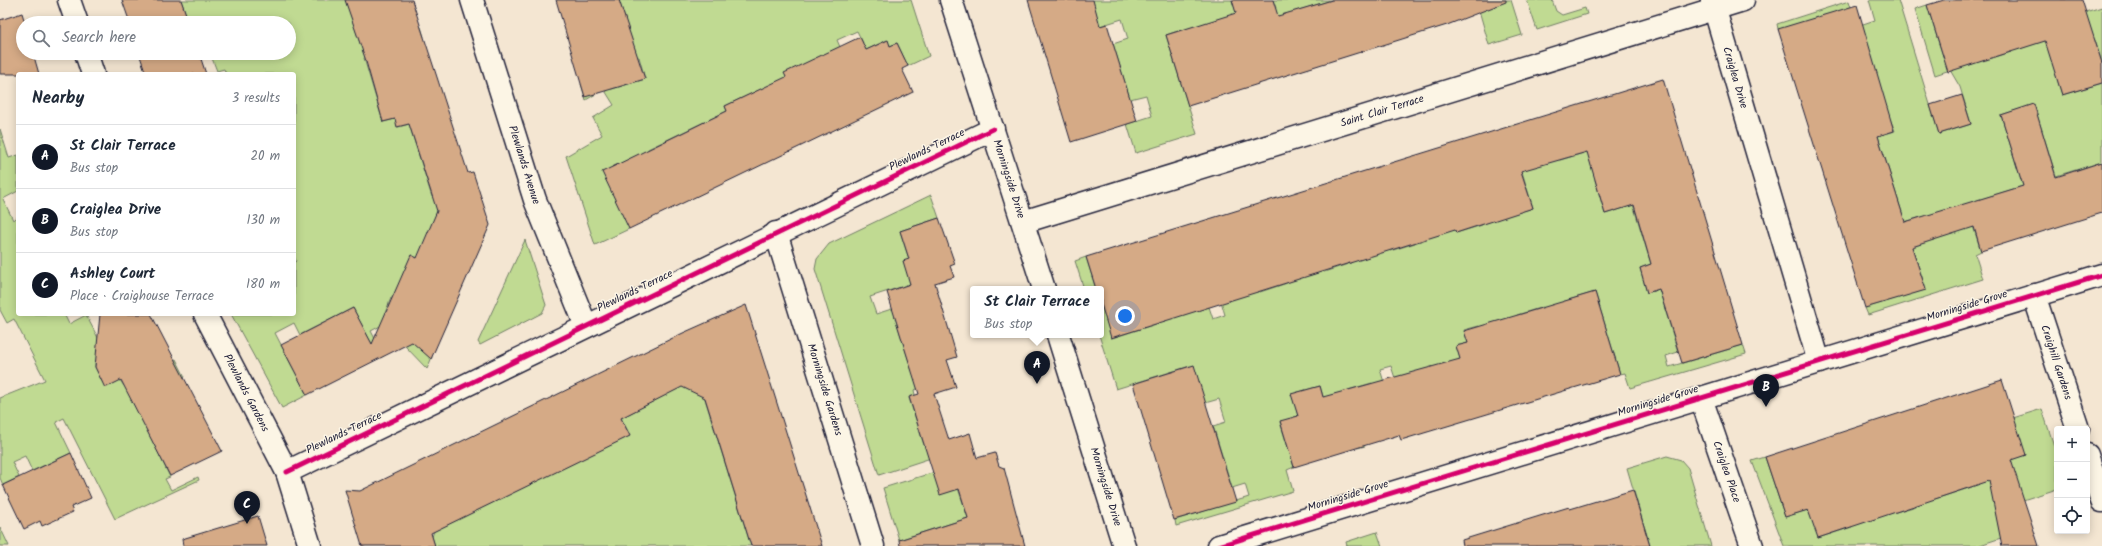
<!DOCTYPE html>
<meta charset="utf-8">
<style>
:root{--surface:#fff;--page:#f6f6f7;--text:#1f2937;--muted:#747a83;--line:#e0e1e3;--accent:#111827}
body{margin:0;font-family:Kalam,sans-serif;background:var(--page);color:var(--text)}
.controls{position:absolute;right:12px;bottom:12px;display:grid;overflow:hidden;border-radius:4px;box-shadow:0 2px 10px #0003}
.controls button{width:36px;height:36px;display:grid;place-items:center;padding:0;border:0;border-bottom:1px solid var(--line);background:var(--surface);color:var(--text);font:20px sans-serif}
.you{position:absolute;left:1125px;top:316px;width:14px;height:14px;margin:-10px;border:3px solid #fff;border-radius:50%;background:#1a73e8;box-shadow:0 0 0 6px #1a73e833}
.badge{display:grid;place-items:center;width:26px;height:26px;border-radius:50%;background:var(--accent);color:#fff;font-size:13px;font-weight:700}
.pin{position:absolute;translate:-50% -33px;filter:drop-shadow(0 1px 2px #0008)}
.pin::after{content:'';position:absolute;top:21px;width:14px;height:12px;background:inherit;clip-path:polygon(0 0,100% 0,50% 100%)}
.popup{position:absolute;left:970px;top:286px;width:134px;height:52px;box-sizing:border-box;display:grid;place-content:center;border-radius:4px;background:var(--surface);filter:drop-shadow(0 1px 3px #0005);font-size:13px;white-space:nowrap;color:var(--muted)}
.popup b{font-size:15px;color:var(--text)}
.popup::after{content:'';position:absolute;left:50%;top:100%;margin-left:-8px;border:8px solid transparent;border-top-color:var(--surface)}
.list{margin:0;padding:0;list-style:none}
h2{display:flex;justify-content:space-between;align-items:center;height:52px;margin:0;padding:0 16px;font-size:17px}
h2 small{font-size:13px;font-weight:400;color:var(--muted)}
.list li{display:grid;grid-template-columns:26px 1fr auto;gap:12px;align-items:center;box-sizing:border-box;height:64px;padding:0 16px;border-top:1px solid var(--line)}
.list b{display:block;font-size:15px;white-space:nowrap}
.list p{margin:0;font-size:13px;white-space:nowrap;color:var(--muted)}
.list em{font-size:13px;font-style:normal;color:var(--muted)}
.icon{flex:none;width:22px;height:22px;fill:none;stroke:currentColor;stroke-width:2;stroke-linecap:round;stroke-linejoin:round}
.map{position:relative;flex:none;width:2102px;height:546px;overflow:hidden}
.search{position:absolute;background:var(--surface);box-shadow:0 2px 10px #0003;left:16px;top:16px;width:280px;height:44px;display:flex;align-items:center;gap:10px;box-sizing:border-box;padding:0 14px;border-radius:22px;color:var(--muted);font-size:15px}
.panel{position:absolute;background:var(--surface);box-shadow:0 2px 10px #0003;left:16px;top:72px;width:280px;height:244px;border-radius:4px}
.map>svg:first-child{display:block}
.green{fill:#c0da92;stroke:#717e66}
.building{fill:#d5aa86;stroke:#22223b}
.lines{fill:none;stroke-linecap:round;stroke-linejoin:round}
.street-casing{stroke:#22223b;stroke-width:25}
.secondary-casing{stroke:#22223b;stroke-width:25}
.street{stroke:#fcf5e5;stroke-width:22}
.secondary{stroke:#fcf5e5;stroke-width:22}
.cycleway-casing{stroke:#fcf5e5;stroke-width:8}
.cycleway{stroke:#d6006c;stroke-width:5}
.labels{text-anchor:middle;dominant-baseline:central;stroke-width:3;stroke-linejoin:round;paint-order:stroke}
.street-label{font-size:11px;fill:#22223b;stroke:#fcf5e5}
</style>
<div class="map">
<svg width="2102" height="546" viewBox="0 0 2102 546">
<rect width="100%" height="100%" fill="#f4e6d2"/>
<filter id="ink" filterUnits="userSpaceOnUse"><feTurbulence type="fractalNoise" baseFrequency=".025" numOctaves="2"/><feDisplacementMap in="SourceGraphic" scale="8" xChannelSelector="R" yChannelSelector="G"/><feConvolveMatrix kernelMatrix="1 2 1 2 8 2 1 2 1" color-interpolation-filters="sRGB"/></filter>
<g filter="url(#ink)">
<path class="green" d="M 181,0 L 346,0 L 361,46 L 421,27 L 424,37 L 364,58 L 383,122 L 395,119 L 398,127 L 409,124 L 432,197 L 442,198 L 437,212 L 429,263 L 411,255 L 410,306 L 391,298 L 385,313 L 414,326 L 432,357 L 427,369 L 384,324 L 371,331 L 384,356 L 379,358 L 353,308 L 300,335 L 294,323 L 275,333 L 307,395 L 282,408 L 231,314 L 294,314 L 294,263 L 296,261 L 294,256 L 294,74 L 226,74 L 224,69 L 217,71 L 210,53 L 289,53 L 289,23 L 189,23 Z
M 619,0 L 911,0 L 929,56 L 908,66 L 897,43 L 890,46 L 887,40 L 862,52 L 859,45 L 863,43 L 857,31 L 837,40 L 843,54 L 788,80 L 757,91 L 725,106 L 727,111 L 648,149 L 652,157 L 629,229 L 595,245 L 566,156 L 602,135 L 593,118 L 614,105 L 604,89 L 586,100 L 581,84 L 612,89 L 645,79 L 639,57 L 619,63 L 625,19 Z
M 1093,0 L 1232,0 L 1239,21 L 1186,45 L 1181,30 L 1166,35 L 1197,134 L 1136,153 L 1127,124 L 1152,116 L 1146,95 L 1130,99 L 1113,44 L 1128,39 L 1122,19 L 1075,34 Z
M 1273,0 L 1332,0 L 1273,18 L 1272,13 L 1276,8 Z
M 1476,0 L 1511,0 L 1522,35 L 1489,45 Z
M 1527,0 L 1552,0 L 1556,11 L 1562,15 L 1585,8 L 1587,14 L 1537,30 Z
M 1869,0 L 1898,0 L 1939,134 L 1971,124 L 1960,87 L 1950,70 L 1935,75 L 1915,9 L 1927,5 L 1943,56 L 1981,44 L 1986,60 L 2011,52 L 2006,37 L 2045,25 L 2051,58 L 2062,95 L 2102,83 L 2102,162 L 2056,176 L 2034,105 L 2001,115 L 2023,186 L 1966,204 L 1981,251 L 1975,254 L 1983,279 L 1868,315 L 1865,308 L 1926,289 L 1912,247 L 1929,241 L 1921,217 L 1905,222 L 1878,136 L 1895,131 L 1890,119 L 1778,29 L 1777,24 L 1849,1 L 1857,26 L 1875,20 Z
M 2102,7 L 2102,63 L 2095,40 L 2075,15 Z
M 1515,124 L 1522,147 L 1560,160 L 1604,147 L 1595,180 L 1605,214 L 1627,207 L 1632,201 L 1651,264 L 1640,268 L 1647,293 L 1659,289 L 1678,352 L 1666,356 L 1669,367 L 1743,345 L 1746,354 L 1630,388 L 1625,373 L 1620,374 L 1595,292 L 1562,302 L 1567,322 L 1549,327 L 1543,307 L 1517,315 L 1485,346 L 1479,326 L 1464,330 L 1468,343 L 1456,346 L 1461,361 L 1395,378 L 1391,366 L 1380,369 L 1392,409 L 1386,428 L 1372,383 L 1348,390 L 1365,446 L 1357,448 L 1343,403 L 1326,407 L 1320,386 L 1292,394 L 1298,416 L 1280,422 L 1294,467 L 1287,470 L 1293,491 L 1176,526 L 1175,520 L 1249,497 L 1245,484 L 1232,488 L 1213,426 L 1226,422 L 1219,399 L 1205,403 L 1190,366 L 1116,389 L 1099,335 L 1101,335 L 1101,304 L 1112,338 L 1159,323 L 1192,298 L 1196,311 L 1209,307 L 1213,319 L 1225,315 L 1218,291 L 1255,277 L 1260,292 L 1287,283 L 1283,269 L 1319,258 L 1324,272 L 1351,263 L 1349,255 L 1386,237 L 1390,251 L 1415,243 L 1412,231 L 1451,217 L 1456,233 L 1482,225 L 1475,203 L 1519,212 L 1533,208 L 1508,126 Z
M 0,129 L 9,158 L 18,155 L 18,191 L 3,199 L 13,220 L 18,217 L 18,314 L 64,314 L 69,324 L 86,315 L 107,355 L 95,361 L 95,367 L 103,383 L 120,380 L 124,386 L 176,359 L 185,377 L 134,403 L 170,477 L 165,479 L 171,490 L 198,477 L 199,480 L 115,519 L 64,418 L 56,422 L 71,453 L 32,471 L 25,456 L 12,462 L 19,477 L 3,485 L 0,478 L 0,398 L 45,380 L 14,319 L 7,323 L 0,310 Z
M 931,195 L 939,218 L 900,231 L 909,259 L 910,284 L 870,297 L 876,314 L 926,298 L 896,320 L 912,371 L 918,369 L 934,384 L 914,390 L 915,395 L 909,398 L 925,448 L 949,452 L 879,475 L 815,269 L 817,259 L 829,244 Z
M 525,240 L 546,305 L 542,313 L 480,345 L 478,342 Z
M 1086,257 L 1096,289 L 1084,289 L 1075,261 Z
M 696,379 L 701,386 L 751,546 L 435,546 L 432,537 L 434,531 L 630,435 L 621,418 Z
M 2042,409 L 2057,455 L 2057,489 L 1995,509 L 2001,538 L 1977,546 L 1784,546 L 1752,461 L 1765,457 L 1785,517 L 1814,508 L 1818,538 L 1852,527 L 1845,506 L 1896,512 L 1913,507 L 1911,499 L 1935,499 L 1972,487 L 1993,465 L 2025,455 L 2013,418 Z
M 1667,456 L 1681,460 L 1688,468 L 1711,546 L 1650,546 L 1627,468 Z
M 951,467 L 968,518 L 899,540 L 883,488 Z
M 0,527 L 9,546 L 0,546 Z
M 1377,532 L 1382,546 L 1347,546 L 1346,542 Z"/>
<path class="building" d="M 122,0 L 181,0 L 189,23 L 130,23 Z
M 345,0 L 412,0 L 468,173 L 473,172 L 490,225 L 431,359 L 412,342 L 307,395 L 281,345 L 353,308 L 372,344 L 411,255 L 417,258 L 437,211 L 409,124 L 397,127 L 395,119 L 383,122 L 365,58 Z
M 556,0 L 619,0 L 645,79 L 585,97 Z
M 1028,0 L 1093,0 L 1100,26 L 1107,24 L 1137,121 L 1071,142 Z
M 1232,0 L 1273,0 L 1278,16 L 1332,0 L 1506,0 L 1506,2 L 1447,25 L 1188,106 L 1166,35 L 1236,13 Z
M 1944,0 L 2082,0 L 2102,63 L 2102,83 L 2062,95 L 2045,41 L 1948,72 L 1927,5 Z
M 1857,5 L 1894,131 L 1878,136 L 1905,222 L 2023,186 L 2001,115 L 2034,104 L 2056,177 L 2102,162 L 2102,213 L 1981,251 L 1974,227 L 1912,247 L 1926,290 L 1865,308 L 1778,29 Z
M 22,13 L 25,23 L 23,23 L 23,53 L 33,53 L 39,74 L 0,74 L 0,20 Z
M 860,37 L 866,50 L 888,40 L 890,46 L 897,43 L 908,66 L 902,69 L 913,92 L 629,229 L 602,172 L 727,111 L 725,106 L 786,77 L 784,73 Z
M 139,53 L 199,53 L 206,74 L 146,74 Z
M 1663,79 L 1743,345 L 1682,363 L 1659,289 L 1647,293 L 1640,268 L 1651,264 L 1634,205 L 1605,214 L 1587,152 L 1521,171 L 1533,208 L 1456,233 L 1455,230 L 1111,338 L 1101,304 L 1101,289 L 1096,289 L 1086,257 Z
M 1962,95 L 1971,124 L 1939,134 L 1930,105 Z
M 939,218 L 955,264 L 950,266 L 954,277 L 935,283 L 957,357 L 947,360 L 956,387 L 934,394 L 949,440 L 970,433 L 977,458 L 995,453 L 999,466 L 1004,468 L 1025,546 L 900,546 L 899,540 L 968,518 L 959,489 L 940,495 L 909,397 L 919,394 L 887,292 L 910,284 L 903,261 L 909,259 L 900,231 Z
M 1595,292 L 1620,374 L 1401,440 L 1399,435 L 1294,467 L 1280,421 L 1298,416 L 1291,394 L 1320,386 L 1323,397 L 1460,359 L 1456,346 L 1468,343 L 1464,331 Z
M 746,305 L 822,546 L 751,546 L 705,398 L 682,387 L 621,418 L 630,436 L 431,533 L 435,546 L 362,546 L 345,490 L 360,491 L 683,333 Z
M 100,314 L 151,314 L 222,451 L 170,476 L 121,380 L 105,388 L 95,367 Z
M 1194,365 L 1236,502 L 1174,520 L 1133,384 Z
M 2002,380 L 2026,455 L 2011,460 L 2039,546 L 2002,546 L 1989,481 L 1818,538 L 1808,510 L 1785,517 L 1765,457 Z
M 71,453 L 91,498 L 71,507 L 73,512 L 42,526 L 40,521 L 24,529 L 3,485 Z
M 1633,490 L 1650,546 L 1463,546 L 1462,540 L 1569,507 L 1570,509 Z
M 258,516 L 267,546 L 183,546 L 182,539 Z"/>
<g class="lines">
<g class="street-casing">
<g id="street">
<path d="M 69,0 L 77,23"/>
<path id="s1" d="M 472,0 L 535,200 L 586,326"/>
<path id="s2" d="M 1712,0 L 1819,362"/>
<path d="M 86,53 L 93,74"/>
<path id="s3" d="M 1023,222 L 1743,0"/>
<path id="s4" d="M 776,233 L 873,546"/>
<path id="s5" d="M 2034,295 L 2078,429"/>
<path id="s6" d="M 205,314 L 287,472 L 310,546"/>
<path id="s7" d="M 1701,398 L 1752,546"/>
<path d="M 2087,455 L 2102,501"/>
<path d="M 287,472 L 993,129"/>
</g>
</g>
<g class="secondary-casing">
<g id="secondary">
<path id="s8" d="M 951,0 L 1044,289"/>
<path id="s9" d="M 1058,335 L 1124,546"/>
<path d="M 1219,546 L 2102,275"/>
</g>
</g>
<use href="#street" class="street"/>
<use href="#secondary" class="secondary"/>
<g class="cycleway-casing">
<path id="cycleway" d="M 287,472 L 993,129
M 1219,546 L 2102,275"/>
</g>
<use href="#cycleway" class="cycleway"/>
</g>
</g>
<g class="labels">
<g class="street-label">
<text stroke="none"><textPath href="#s2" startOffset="81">Craiglea Drive</textPath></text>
<text stroke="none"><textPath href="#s3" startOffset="376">Saint Clair Terrace</textPath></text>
<text transform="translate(927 150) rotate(-26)">Plewlands Terrace</text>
<text stroke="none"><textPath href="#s1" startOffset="173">Plewlands Avenue</textPath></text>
<text stroke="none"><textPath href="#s8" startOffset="188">Morningside Drive</textPath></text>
<text transform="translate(635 291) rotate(-26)">Plewlands Terrace</text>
<text transform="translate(1967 306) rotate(-17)">Morningside Grove</text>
<text stroke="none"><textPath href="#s5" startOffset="71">Craighill Gardens</textPath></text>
<text stroke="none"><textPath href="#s4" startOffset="164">Morningside Gardens</textPath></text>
<text stroke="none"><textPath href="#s6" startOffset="89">Plewlands Gardens</textPath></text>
<text transform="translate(1658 401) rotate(-17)">Morningside Grove</text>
<text transform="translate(344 433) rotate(-26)">Plewlands Terrace</text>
<text stroke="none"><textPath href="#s7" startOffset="78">Craiglea Place</textPath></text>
<text stroke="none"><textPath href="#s9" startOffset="159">Morningside Drive</textPath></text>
<text transform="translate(1348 496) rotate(-17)">Morningside Grove</text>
</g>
</g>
</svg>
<div class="controls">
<button>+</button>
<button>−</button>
<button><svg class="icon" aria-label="locate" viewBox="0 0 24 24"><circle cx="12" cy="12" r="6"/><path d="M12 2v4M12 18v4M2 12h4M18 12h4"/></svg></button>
</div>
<div class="you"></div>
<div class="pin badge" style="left:1037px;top:384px">A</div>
<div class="popup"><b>St Clair Terrace</b>Bus stop</div>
<div class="pin badge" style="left:1766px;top:407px">B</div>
<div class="pin badge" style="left:247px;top:524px">C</div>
<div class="search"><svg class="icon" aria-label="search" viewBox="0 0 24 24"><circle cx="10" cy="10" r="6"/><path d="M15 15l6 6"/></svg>Search here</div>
<section class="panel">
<h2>Nearby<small>3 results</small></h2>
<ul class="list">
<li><span class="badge">A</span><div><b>St Clair Terrace</b><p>Bus stop</p></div><em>20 m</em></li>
<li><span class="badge">B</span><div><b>Craiglea Drive</b><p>Bus stop</p></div><em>130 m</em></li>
<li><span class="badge">C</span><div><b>Ashley Court</b><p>Place · Craighouse Terrace</p></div><em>180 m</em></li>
</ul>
</section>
</div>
